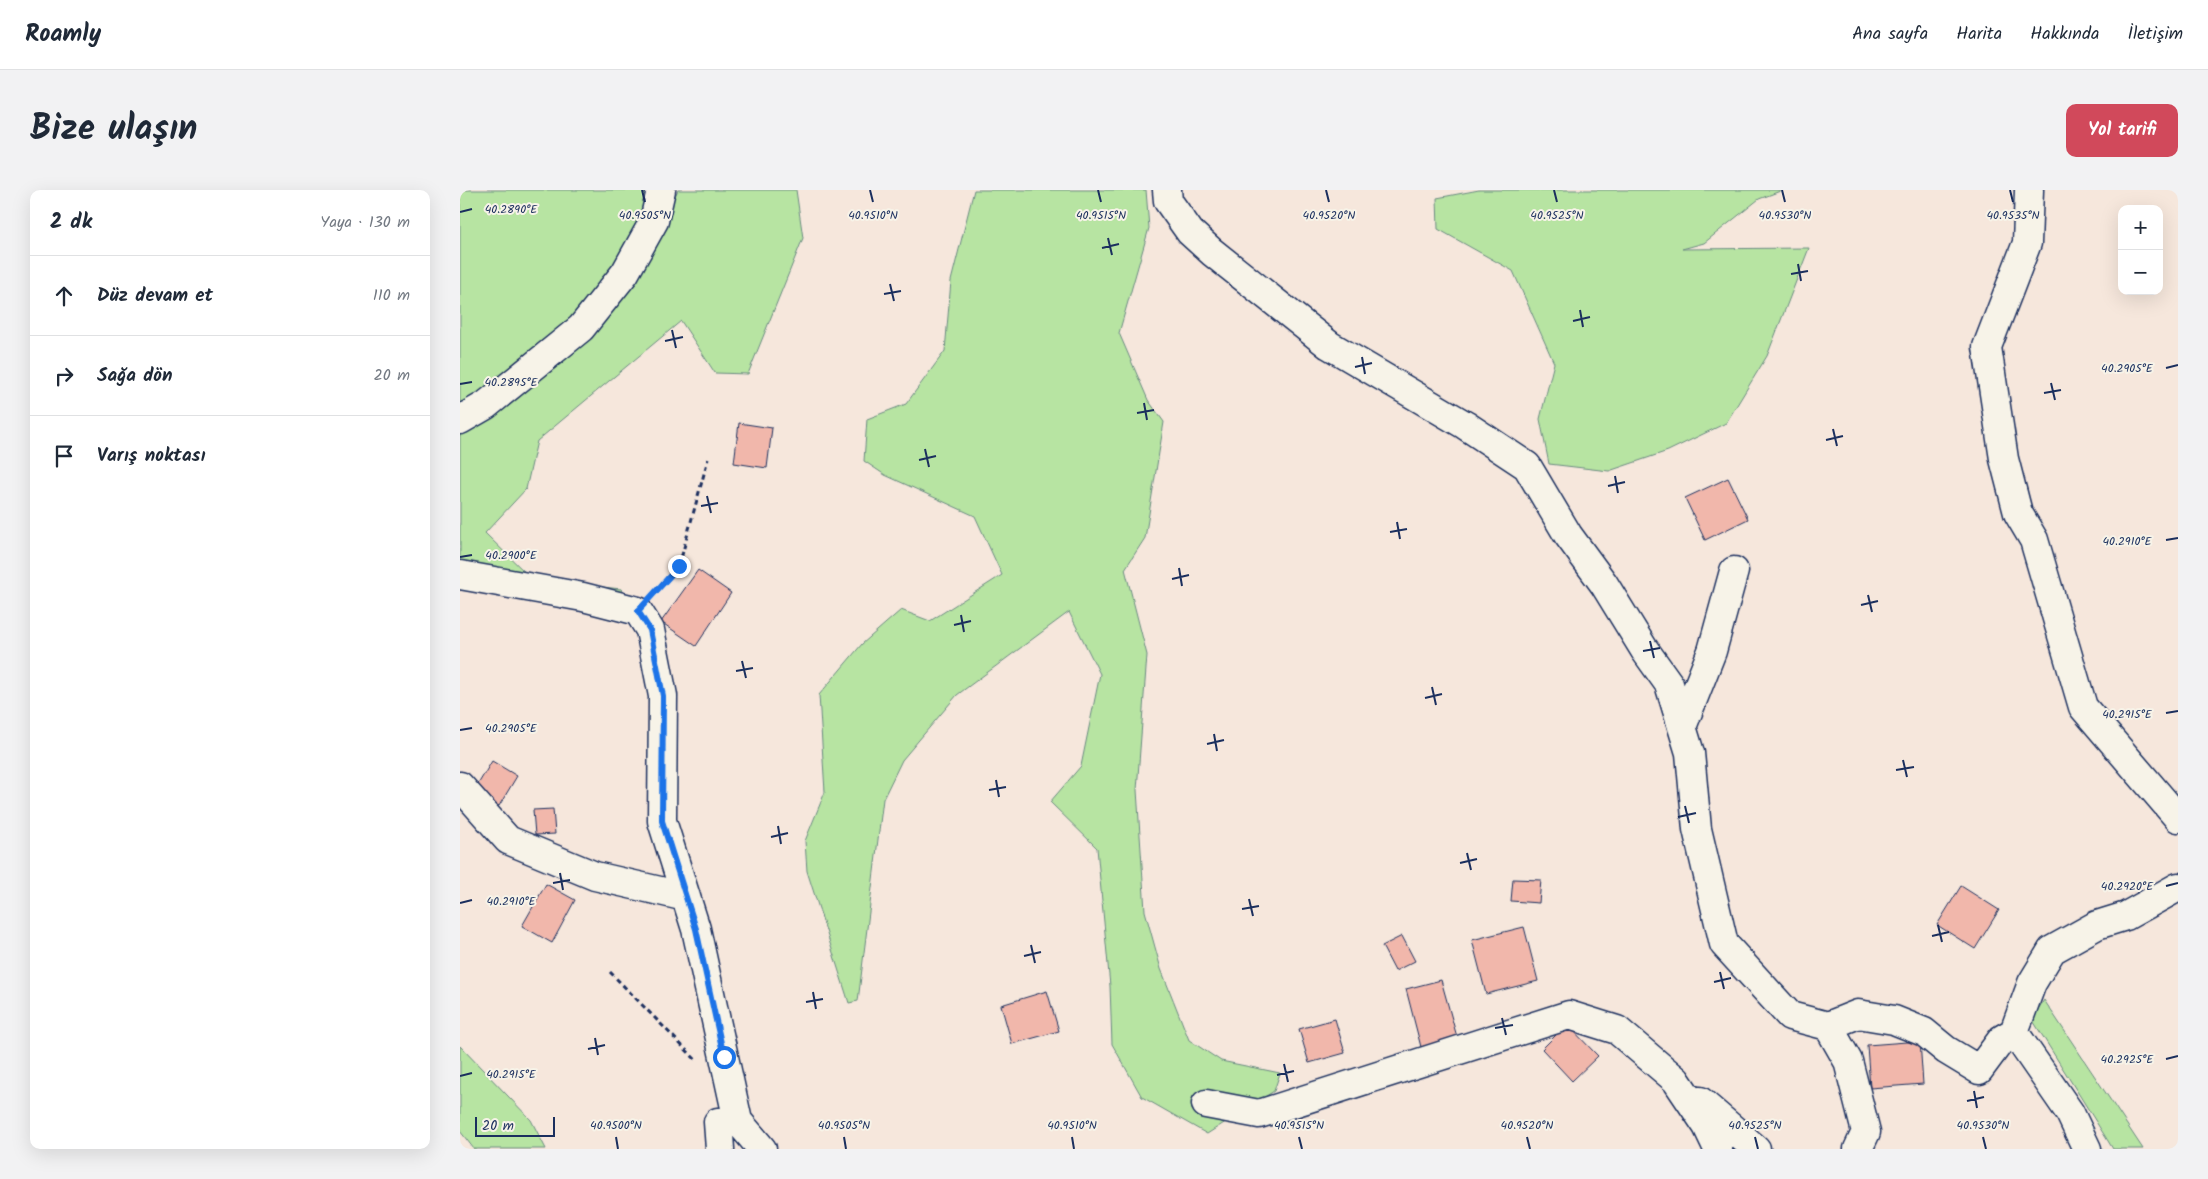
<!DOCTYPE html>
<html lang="tr">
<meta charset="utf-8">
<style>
:root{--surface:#fff;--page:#f2f2f3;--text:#1f2937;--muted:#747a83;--line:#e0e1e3;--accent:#d1495b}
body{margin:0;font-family:Kalam,sans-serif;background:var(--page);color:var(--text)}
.controls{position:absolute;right:15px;top:15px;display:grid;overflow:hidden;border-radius:10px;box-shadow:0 5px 20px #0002}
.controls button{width:45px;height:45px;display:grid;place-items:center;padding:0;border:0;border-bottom:1px solid var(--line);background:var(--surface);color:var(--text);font:25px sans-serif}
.scale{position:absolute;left:15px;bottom:12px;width:80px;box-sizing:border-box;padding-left:5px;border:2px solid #1b2f5e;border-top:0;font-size:14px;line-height:18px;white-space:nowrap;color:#1b2f5e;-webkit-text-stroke:4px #f7f3e8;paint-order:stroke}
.stop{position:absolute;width:15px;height:15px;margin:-11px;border:4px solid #1a73e8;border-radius:50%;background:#fff}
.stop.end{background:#1a73e8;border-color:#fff;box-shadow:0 1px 5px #0008}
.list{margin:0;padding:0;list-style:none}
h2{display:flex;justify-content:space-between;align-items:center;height:65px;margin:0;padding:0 20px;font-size:21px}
h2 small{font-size:16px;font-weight:400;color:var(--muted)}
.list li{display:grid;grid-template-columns:32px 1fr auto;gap:15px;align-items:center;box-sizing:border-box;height:80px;padding:0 20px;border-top:1px solid var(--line)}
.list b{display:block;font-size:19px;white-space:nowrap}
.list em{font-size:16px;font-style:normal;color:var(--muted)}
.icon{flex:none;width:28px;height:28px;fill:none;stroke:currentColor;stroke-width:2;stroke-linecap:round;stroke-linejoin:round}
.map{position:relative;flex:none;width:1718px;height:959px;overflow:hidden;border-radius:10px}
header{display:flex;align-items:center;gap:30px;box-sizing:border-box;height:70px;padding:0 25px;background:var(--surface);border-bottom:1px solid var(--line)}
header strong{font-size:24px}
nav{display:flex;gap:28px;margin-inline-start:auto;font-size:18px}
.intro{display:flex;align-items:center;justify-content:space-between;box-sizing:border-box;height:120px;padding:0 30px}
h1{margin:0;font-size:35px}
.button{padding:12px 22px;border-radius:10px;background:var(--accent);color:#fff;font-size:18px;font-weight:700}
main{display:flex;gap:30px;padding:0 30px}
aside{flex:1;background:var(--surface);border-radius:10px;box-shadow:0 5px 20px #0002}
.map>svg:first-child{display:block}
.green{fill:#b7e4a2;stroke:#698a80}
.building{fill:#f1b7ab;stroke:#1b2f5e}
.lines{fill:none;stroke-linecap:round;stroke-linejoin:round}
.minor-casing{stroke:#1b2f5e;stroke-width:31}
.path{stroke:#1b2f5e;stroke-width:3;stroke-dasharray:5 4;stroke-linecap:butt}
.minor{stroke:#f7f3e8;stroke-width:28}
.route{stroke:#1a73e8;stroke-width:6}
.ticks{fill:none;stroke:#1b2f5e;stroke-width:2}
.ticks-label{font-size:12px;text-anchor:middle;fill:#1b2f5e;stroke:#f7f3e8;stroke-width:4;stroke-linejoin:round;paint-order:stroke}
</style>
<header>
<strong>Roamly</strong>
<nav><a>Ana sayfa</a><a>Harita</a><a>Hakkında</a><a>İletişim</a></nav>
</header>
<div class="intro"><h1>Bize ulaşın</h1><a class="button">Yol tarifi</a></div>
<main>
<aside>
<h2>2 dk<small>Yaya · 130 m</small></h2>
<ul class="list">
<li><svg class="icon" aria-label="ahead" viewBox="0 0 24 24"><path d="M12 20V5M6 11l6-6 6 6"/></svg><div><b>Düz devam et</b></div><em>110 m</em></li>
<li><svg class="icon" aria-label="right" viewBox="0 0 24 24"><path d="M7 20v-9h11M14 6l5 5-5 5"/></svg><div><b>Sağa dön</b></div><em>20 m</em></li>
<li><svg class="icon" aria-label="arrive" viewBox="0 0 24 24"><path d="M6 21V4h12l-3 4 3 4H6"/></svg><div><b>Varış noktası</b></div></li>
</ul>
</aside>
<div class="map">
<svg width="1718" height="959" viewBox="0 0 1718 959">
<rect width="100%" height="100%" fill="#f6e7dc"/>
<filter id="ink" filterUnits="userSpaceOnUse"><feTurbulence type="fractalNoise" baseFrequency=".02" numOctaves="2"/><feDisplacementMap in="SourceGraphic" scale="10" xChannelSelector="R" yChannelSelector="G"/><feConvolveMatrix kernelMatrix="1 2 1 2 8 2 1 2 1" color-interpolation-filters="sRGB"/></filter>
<g filter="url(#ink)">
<path class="green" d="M 0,0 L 207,0 L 215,6 L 218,0 L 336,0 L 343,48 L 288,184 L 255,183 L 221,131 L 77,251 L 66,299 L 25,343 L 73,390 L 162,399 L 156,428 L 0,398 Z
M 514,0 L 686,0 L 689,38 L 659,143 L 688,210 L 704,232 L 685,348 L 665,379 L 687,465 L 677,600 L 685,721 L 701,779 L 729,850 L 761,871 L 820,883 L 814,901 L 747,944 L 682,907 L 652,854 L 650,796 L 637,658 L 590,612 L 621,576 L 640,484 L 609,422 L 497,505 L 442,570 L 423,609 L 398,811 L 389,813 L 347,681 L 345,651 L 365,602 L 359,505 L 402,454 L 441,420 L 470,431 L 542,385 L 515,326 L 425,285 L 404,271 L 407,229 L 446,214 L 485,161 L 491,91 Z
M 1019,0 L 1323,0 L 1299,9 L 1244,53 L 1222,59 L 1349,58 L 1307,166 L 1266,233 L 1208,261 L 1149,281 L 1089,274 L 1080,229 L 1094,173 L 1053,81 L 978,39 L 977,8 Z
M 1584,810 L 1683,959 L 1653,959 L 1572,829 Z
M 0,856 L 71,930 L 86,959 L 14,959 L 0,941 Z"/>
<path class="building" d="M 279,233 L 312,238 L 307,278 L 274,273 Z
M 1268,288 L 1288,329 L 1245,350 L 1225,308 Z
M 238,380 L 271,403 L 236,456 L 201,432 Z
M 32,571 L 57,586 L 39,616 L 14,601 Z
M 93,619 L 95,644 L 75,645 L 73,620 Z
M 1053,689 L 1081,690 L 1079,713 L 1051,711 Z
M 86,694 L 115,710 L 92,753 L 62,736 Z
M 1501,696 L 1539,720 L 1515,759 L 1477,735 Z
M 1064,737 L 1078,791 L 1026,804 L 1012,750 Z
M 942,746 L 955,771 L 935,781 L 922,756 Z
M 981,790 L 997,847 L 961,857 L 946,799 Z
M 587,801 L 599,841 L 552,854 L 541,815 Z
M 875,829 L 885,863 L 849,873 L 839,839 Z
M 1107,834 L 1138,866 L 1112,891 L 1082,859 Z
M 1460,851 L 1463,894 L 1410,898 L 1407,855 Z"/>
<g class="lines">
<g class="minor-casing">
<path id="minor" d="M 707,0 L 708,11 L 730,42 L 752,62 L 869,155 L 1005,235 L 1067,276 L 1108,345 L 1144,394 L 1184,459 L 1209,494 L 1230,563 L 1237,639 L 1264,754 L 1330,826 L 1368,836 L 1398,824 L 1434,830 L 1464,842 L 1486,860 L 1519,880 L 1542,849 L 1554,842 L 1572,793 L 1592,760 L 1637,735 L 1666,726 L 1718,697
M 1569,0 L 1567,53 L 1527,157 L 1544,269 L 1558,323 L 1574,350 L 1623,517 L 1718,628
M 0,230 L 26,215 L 121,138 L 165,83 L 194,31 L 201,0
M 0,385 L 123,407 L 178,421 L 190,440 L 203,506 L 202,631 L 236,739 L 278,931
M 1222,537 L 1252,461 L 1274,381
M 0,596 L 48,650 L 135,686 L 226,707
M 1368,836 L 1388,871 L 1406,942 L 1398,959
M 1554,842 L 1610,923 L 1627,959
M 1240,911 L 1296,959
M 746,914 L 799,924 L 1109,825 L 1157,840 L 1216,890 L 1247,936 L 1258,959
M 260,959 L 258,932 L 278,931 L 302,959"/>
</g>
<path class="path" d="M 195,402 L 219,376 L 248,269
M 150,782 L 236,870"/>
<use href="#minor" class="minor"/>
</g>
</g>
<g class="lines" filter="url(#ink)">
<path class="route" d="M 219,376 L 178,421 L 190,440 L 203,506 L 202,631 L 236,739 L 264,867"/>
</g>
<path class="ticks" d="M 182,0 L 185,12M 410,0 L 413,12M 638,0 L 641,12M 866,0 L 869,12M 1094,0 L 1097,12M 1322,0 L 1325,12M 1550,0 L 1553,12M 0,22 L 12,19M 648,48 L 652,65M 642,58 L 659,54M 1338,74 L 1341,91M 1331,84 L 1348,81M 430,94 L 434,111M 424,104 L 441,101M 1120,120 L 1123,137M 1113,131 L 1130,127M 212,140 L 216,158M 205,151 L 223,147M 902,167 L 905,184M 895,177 L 912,173M 1706,178 L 1718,175M 1591,193 L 1595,210M 0,194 L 12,192M 1584,203 L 1601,200M 684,213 L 687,230M 677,223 L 694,220M 1373,239 L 1377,256M 1366,250 L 1383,246M 465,259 L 469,277M 459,270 L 476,266M 1155,286 L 1158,303M 1148,296 L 1165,292M 247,306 L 251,323M 241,316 L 258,313M 937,332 L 940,349M 930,342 L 947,339M 1706,350 L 1718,348M 0,367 L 12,365M 719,378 L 722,396M 712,389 L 729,385M 1408,405 L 1412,422M 1401,415 L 1418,411M 501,425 L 504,442M 494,435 L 511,431M 1190,451 L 1194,468M 1183,461 L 1200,458M 282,471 L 286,488M 276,481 L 293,478M 972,497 L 976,515M 965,508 L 982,504M 1706,523 L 1718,521M 0,540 L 12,538M 754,544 L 757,561M 747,554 L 764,550M 1443,570 L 1447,587M 1436,580 L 1454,577M 536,590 L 539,607M 529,600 L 546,597M 1225,616 L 1229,633M 1218,627 L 1236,623M 318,636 L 321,654M 311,647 L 328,643M 1007,663 L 1011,680M 1000,673 L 1017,669M 100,683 L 103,700M 93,693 L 110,690M 1706,696 L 1718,693M 789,709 L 793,726M 0,713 L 12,710M 782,719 L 799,716M 1478,735 L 1482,752M 1472,746 L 1489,742M 571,755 L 575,773M 564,766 L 581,762M 1260,782 L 1264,799M 1254,792 L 1271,788M 353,802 L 356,819M 346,812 L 363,809M 1042,828 L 1046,845M 1035,838 L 1053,835M 135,848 L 138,865M 128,859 L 145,855M 1706,869 L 1718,866M 824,874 L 828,892M 817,885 L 834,881M 0,886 L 12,883M 1514,901 L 1517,918M 1507,911 L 1524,907M 156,947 L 158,959M 384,947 L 386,959M 612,947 L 614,959M 839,947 L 842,959M 1067,947 L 1070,959M 1295,947 L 1298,959M 1523,947 L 1526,959"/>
<g class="ticks-label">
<text x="51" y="23">40.2890°E</text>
<text x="185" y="29">40.9505°N</text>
<text x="413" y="29">40.9510°N</text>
<text x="641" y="29">40.9515°N</text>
<text x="869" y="29">40.9520°N</text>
<text x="1097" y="29">40.9525°N</text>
<text x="1325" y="29">40.9530°N</text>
<text x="1553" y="29">40.9535°N</text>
<text x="1667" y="182">40.2905°E</text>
<text x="51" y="196">40.2895°E</text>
<text x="1667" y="355">40.2910°E</text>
<text x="51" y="369">40.2900°E</text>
<text x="1667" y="528">40.2915°E</text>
<text x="51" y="542">40.2905°E</text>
<text x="1667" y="700">40.2920°E</text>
<text x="51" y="715">40.2910°E</text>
<text x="1667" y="873">40.2925°E</text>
<text x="51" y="888">40.2915°E</text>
<text x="156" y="939">40.9500°N</text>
<text x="384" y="939">40.9505°N</text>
<text x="612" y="939">40.9510°N</text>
<text x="839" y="939">40.9515°N</text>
<text x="1067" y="939">40.9520°N</text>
<text x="1295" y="939">40.9525°N</text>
<text x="1523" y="939">40.9530°N</text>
</g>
</svg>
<div class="controls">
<button>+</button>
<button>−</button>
</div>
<div class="scale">20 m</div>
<div class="stop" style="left:264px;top:867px"></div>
<div class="stop end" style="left:219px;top:376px"></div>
</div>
</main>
